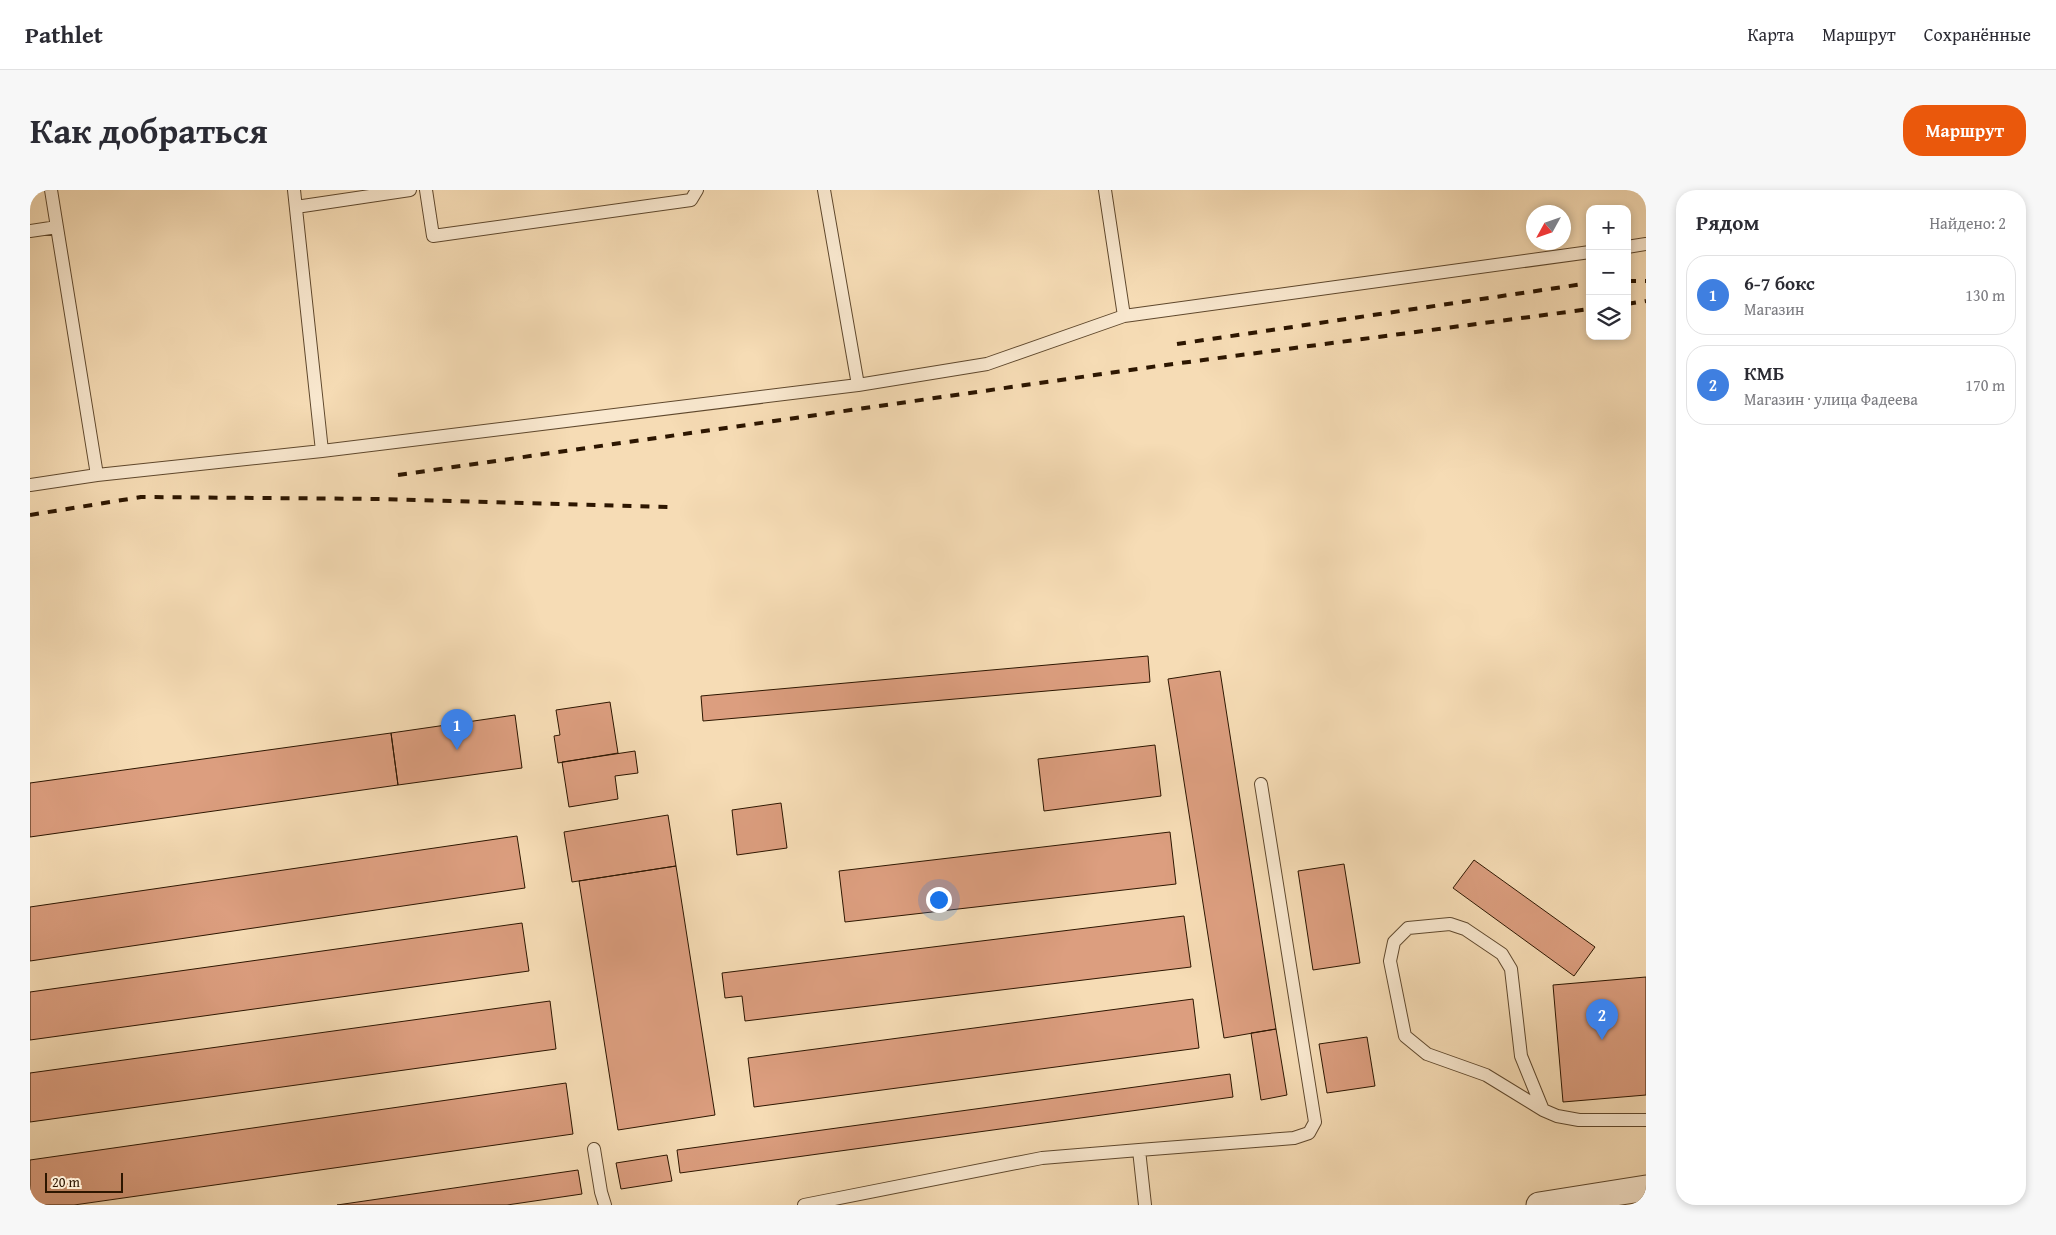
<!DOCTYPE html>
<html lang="ru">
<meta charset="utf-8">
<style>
:root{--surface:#fff;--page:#f7f7f7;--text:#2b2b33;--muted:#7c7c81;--line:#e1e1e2;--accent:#ea580c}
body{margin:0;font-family:"Gentium Book Plus",serif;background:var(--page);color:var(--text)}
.controls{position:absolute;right:15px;top:15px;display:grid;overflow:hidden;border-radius:10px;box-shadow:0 2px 8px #0003}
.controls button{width:45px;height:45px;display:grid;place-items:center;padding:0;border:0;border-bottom:1px solid var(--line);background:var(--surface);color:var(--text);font:25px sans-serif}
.compass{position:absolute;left:1496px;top:15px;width:45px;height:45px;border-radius:50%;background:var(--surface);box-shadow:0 2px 8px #0003;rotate:230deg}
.scale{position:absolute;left:15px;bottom:12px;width:78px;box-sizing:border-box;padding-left:5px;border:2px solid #2d1600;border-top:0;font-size:14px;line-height:18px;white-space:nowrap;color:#2d1600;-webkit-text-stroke:4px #f9e8cf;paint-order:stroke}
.you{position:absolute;left:908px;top:709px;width:18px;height:18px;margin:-12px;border:4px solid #fff;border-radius:50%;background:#1a73e8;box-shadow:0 0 0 8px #1a73e833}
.badge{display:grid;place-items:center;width:32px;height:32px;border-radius:50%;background:var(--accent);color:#fff;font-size:16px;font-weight:700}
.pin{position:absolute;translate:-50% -41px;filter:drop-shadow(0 1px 2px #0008)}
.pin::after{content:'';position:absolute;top:26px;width:18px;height:15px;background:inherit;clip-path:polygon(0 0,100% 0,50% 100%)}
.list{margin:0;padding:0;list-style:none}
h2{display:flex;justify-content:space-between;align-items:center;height:65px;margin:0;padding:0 20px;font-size:21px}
h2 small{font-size:16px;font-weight:400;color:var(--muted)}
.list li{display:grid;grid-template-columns:32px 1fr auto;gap:15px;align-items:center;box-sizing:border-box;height:80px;margin:0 10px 10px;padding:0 10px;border:1px solid var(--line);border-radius:20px}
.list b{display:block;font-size:19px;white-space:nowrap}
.list p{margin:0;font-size:16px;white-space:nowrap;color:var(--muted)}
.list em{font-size:16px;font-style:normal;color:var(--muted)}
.icon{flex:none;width:28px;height:28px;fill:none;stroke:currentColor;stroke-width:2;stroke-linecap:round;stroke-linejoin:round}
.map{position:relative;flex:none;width:1616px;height:1015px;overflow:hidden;border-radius:20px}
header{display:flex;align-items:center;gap:30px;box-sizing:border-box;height:70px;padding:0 25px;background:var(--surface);border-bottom:1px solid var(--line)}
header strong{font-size:24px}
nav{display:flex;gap:28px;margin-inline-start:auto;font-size:18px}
.intro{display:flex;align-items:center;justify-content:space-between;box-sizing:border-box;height:120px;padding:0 30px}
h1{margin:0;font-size:35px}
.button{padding:12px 22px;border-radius:20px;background:var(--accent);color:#fff;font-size:18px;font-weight:700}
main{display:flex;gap:30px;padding:0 30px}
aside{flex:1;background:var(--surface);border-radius:20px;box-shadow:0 2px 8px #0003}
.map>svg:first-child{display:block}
.building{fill:#dc9e7f;stroke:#2d1600}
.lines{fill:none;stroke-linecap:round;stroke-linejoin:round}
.lane-casing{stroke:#5f482d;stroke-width:14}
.street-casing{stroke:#5f482d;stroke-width:27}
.lane{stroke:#f9e8cf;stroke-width:12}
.street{stroke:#f9e8cf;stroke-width:25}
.rail{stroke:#2d1600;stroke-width:4;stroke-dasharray:9 9;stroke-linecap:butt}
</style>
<header>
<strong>Pathlet</strong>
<nav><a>Карта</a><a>Маршрут</a><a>Сохранённые</a></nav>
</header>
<div class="intro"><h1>Как добраться</h1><a class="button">Маршрут</a></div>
<main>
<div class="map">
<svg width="1616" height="1015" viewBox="0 0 1616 1015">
<rect width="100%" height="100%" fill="#f6dcb5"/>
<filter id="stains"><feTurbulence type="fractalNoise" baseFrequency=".004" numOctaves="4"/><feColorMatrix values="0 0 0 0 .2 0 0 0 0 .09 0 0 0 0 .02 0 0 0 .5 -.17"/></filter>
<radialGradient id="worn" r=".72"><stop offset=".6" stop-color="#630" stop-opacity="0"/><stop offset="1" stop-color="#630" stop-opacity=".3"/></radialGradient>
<path class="building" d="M 1118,466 L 1120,492 L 673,531 L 671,506 Z
M 1190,481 L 1246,839 L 1194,848 L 1138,489 Z
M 580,512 L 588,563 L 528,573 L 524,546 L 530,545 L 526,520 Z
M 485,525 L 492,578 L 368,595 L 361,543 Z
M 361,543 L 368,595 L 0,647 L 0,593 Z
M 1125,555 L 1131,606 L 1014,621 L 1008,569 Z
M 605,561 L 608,583 L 585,586 L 588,609 L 539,617 L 532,572 Z
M 751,613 L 757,658 L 707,665 L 702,620 Z
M 638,625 L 646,676 L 542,692 L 534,642 Z
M 1140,642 L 1146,694 L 815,732 L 809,681 Z
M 487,646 L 495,698 L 0,771 L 0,717 Z
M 1444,670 L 1565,757 L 1544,786 L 1423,698 Z
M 1314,674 L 1330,773 L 1283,780 L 1268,681 Z
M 646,676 L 685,925 L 588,940 L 549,691 Z
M 1154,726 L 1161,777 L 715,831 L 712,806 L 695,808 L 692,783 Z
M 492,733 L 499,781 L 0,850 L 0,802 Z
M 1616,787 L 1616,905 L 1533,912 L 1523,795 Z
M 1163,809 L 1169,858 L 724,917 L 718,868 Z
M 520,811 L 526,859 L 0,932 L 0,883 Z
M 1246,839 L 1257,905 L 1231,910 L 1221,843 Z
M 1337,847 L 1345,896 L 1297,903 L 1289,854 Z
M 1200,884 L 1203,907 L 650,983 L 647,960 Z
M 536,893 L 543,944 L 44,1015 L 0,1015 L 0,970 Z
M 637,965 L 642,991 L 591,999 L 586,973 Z
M 548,980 L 552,1004 L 477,1015 L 307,1015 Z"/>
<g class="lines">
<g class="lane-casing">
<path id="lane" d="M 21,0 L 67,285
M 264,0 L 292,261
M 396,0 L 403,46 L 661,10 L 667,0
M 794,0 L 828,195
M 1075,0 L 1094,126
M 266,17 L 380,0
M 0,41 L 27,37
M 1597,57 L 1616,54
M 0,295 L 67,285 L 292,261 L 828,195 L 957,174 L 1094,126 L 1560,62
M 1513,920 L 1491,866 L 1481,779 L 1472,764 L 1435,739 L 1420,734 L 1378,738 L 1364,752 L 1360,771 L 1375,846 L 1397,864 L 1456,885 L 1513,920 L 1527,926 L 1549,930 L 1616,930
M 564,959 L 571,1002 L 575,1015
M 1109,960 L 1264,948 L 1279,943 L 1285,932 L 1231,594
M 774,1015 L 1012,968 L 1109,960 L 1115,1015"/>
</g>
<g class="street-casing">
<path id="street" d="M 1509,1015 L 1616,998"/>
</g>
<use href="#lane" class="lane"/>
<use href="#street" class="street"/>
<path class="rail" d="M 1597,91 L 1616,91
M 1597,114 L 1616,111
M 1147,154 L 1560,93
M 368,285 L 1128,176 L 1560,119
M 0,325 L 111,307 L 354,309 L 638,317"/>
</g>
<rect width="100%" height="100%" filter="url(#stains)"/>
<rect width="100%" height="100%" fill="url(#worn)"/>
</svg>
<div class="controls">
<button>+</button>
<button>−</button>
<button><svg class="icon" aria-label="layers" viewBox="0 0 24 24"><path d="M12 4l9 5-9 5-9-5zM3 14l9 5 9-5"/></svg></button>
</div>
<svg class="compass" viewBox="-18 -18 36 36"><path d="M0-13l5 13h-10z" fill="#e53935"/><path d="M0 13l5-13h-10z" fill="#7c7c81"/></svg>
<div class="scale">20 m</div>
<div class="you"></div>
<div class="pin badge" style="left:427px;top:560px;background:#3f7fe0">1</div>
<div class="pin badge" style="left:1572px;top:850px;background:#3f7fe0">2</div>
</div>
<aside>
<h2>Рядом<small>Найдено: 2</small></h2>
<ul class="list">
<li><span class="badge" style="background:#3f7fe0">1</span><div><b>6-7 бокс</b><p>Магазин</p></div><em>130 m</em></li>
<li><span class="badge" style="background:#3f7fe0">2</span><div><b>КМБ</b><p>Магазин · улица Фадеева</p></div><em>170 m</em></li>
</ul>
</aside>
</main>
